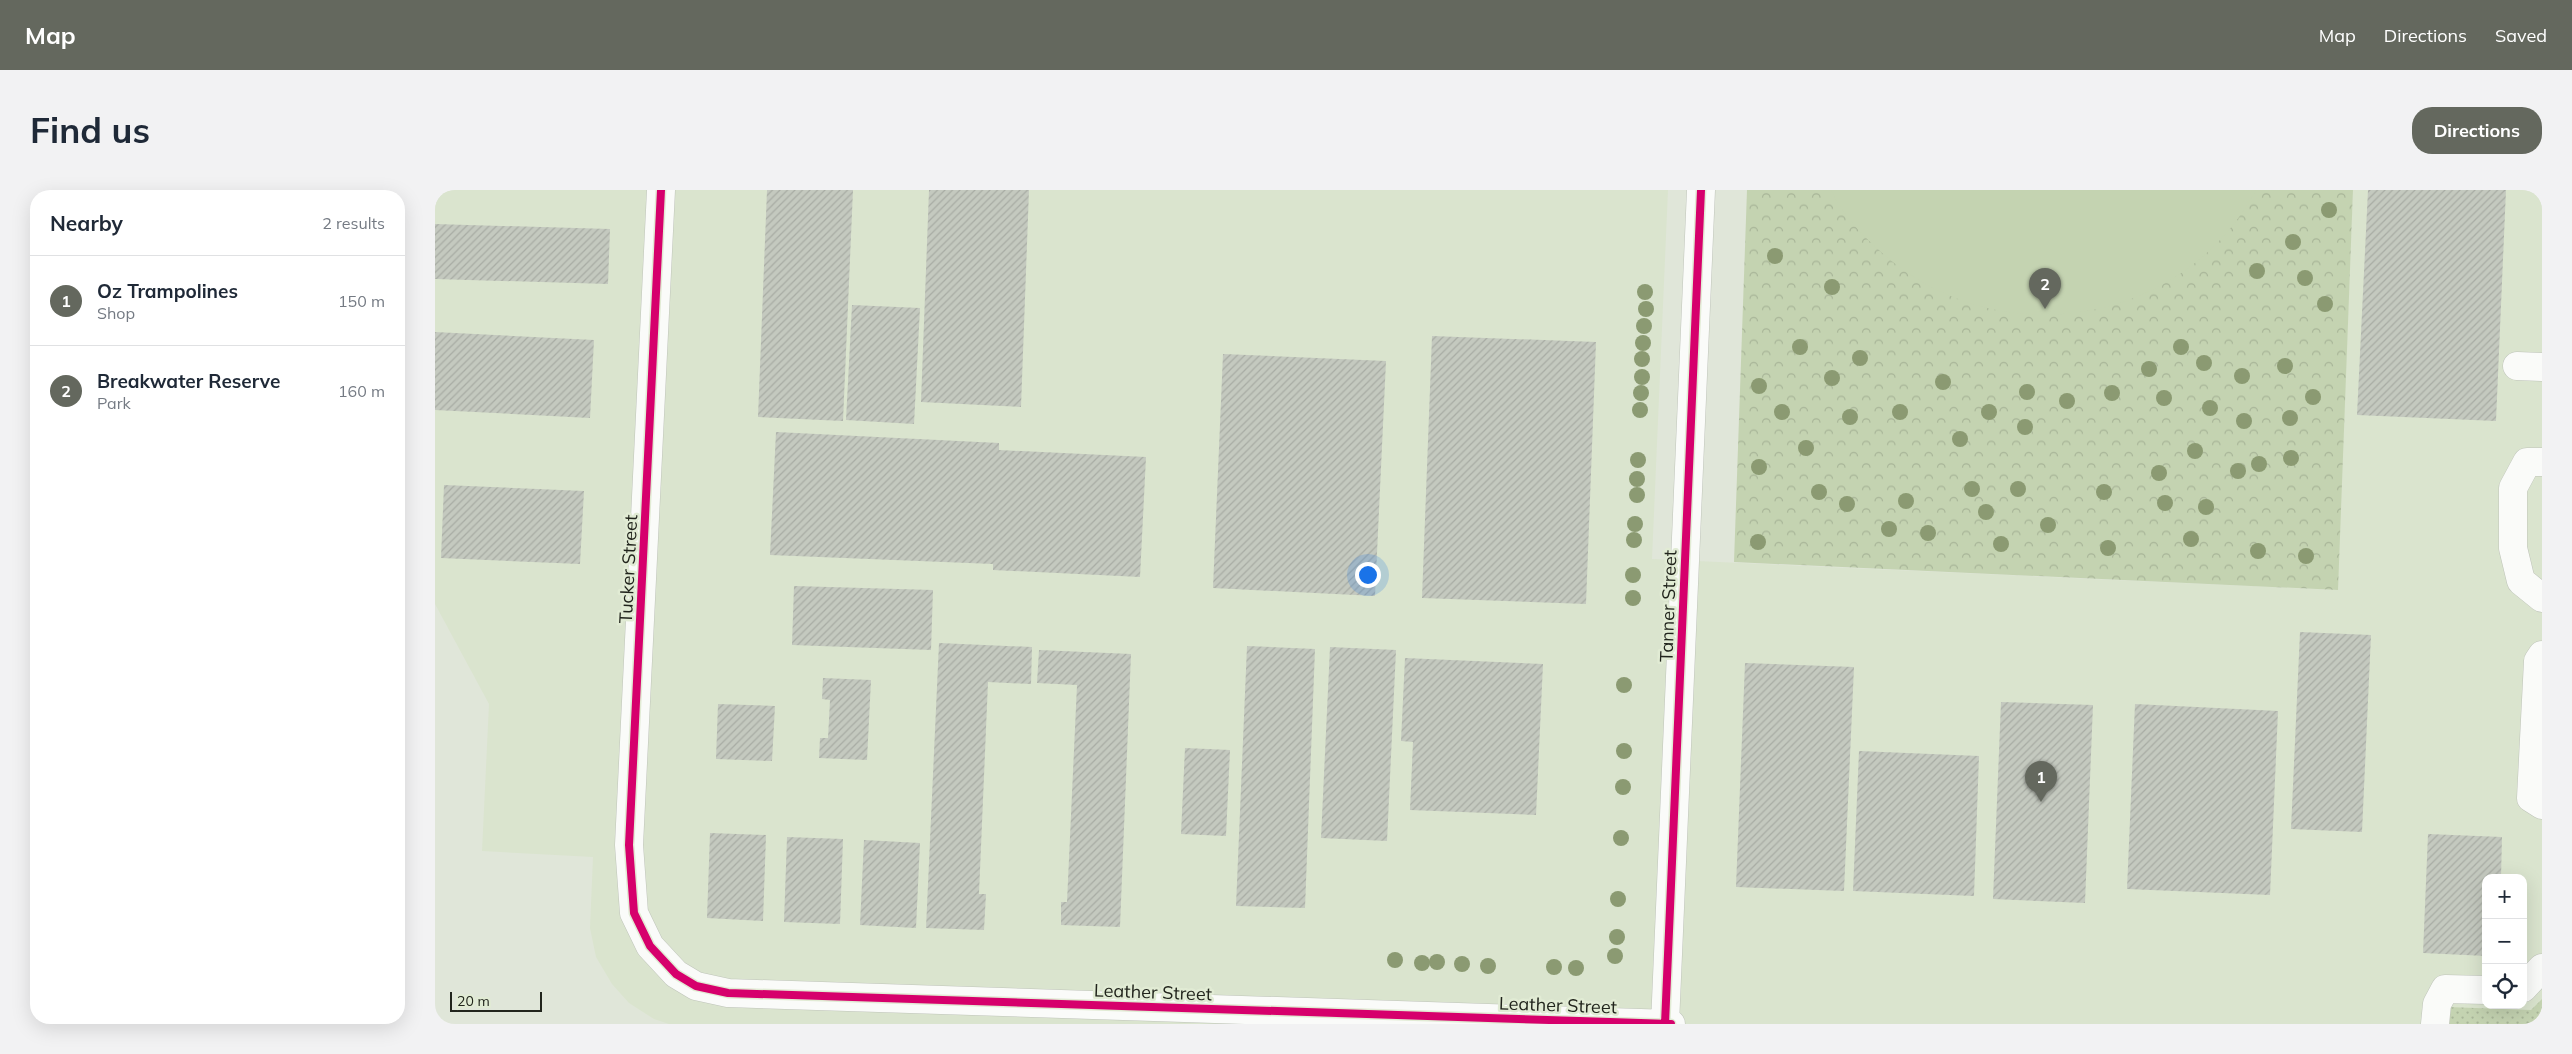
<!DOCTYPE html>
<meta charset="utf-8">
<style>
:root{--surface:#fff;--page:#f2f2f3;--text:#1f2937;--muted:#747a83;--line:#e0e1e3;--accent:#64685e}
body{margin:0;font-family:Mulish,sans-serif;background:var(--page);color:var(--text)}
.controls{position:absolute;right:15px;bottom:15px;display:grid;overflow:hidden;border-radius:10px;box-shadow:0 5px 20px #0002}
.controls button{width:45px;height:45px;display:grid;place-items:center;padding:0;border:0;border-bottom:1px solid var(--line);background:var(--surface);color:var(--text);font:25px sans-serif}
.scale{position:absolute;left:15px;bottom:12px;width:92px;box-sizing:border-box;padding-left:5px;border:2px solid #21241c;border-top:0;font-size:14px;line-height:18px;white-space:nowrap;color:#21241c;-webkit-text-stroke:4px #e1ebd4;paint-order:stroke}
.you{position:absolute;left:932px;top:384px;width:18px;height:18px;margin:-12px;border:4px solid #fff;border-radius:50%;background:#1a73e8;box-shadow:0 0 0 8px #1a73e833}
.badge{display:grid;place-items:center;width:32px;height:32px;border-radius:50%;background:var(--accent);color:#fff;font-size:16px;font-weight:700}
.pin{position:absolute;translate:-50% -41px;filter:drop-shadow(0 1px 2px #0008)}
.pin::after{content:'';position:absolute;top:26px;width:18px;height:15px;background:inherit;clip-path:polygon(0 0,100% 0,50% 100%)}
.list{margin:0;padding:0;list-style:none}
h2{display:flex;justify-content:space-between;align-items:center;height:65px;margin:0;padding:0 20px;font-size:21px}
h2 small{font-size:16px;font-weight:400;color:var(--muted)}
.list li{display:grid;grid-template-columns:32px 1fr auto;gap:15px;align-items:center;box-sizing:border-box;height:90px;padding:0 20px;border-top:1px solid var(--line)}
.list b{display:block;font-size:19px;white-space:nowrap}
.list p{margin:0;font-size:16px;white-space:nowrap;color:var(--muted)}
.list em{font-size:16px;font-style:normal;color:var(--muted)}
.icon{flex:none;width:28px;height:28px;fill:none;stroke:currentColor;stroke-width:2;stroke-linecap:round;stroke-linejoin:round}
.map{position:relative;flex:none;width:2107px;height:834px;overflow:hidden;border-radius:20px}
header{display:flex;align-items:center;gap:30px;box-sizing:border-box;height:70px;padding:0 25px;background:var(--accent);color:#fff}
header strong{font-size:24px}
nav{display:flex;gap:28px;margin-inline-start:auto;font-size:18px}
.intro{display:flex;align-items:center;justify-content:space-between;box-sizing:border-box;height:120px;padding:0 30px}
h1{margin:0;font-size:35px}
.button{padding:12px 22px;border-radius:20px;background:var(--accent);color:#fff;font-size:18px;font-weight:700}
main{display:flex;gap:30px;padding:0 30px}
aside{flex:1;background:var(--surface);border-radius:20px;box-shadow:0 5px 20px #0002}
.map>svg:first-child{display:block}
.built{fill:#dae4ce;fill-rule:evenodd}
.grass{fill:url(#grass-dots)}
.park{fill:url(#park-crowns)}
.garden{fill:#c4d3b1}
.building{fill:url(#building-hatch)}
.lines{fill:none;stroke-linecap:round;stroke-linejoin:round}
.minor-casing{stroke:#bfc4ba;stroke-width:29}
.minor{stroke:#fafbf9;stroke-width:28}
.cycleway-casing{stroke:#e1ebd4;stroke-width:11}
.cycleway{stroke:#d6006c;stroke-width:8}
.tree{fill:#8b9a72}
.labels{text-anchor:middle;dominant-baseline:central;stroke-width:5;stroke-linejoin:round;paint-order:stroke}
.street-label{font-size:18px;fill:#21241c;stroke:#e1ebd4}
</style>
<header>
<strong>Map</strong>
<nav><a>Map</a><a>Directions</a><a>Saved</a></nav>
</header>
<div class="intro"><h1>Find us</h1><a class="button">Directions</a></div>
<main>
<aside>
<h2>Nearby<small>2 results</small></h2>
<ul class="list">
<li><span class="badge">1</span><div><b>Oz Trampolines</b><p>Shop</p></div><em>150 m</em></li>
<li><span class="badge">2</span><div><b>Breakwater Reserve</b><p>Park</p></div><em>160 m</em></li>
</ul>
</aside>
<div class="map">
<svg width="2107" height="834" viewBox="0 0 2107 834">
<defs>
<pattern id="grass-dots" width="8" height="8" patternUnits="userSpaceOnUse" patternTransform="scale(1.25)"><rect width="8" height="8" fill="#c4d3b1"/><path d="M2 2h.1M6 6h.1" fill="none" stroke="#a8b598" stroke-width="1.8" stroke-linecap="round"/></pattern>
<pattern id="park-crowns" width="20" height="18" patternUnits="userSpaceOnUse" patternTransform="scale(1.25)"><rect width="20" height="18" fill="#c4d3b1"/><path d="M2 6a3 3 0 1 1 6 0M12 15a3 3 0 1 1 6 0" fill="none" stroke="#a8b598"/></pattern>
<pattern id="building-hatch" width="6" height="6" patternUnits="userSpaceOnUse" patternTransform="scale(1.25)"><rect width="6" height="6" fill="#c4c9bf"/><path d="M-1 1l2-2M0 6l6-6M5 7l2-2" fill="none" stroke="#a8aca4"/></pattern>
</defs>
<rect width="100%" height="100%" fill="#e0e6d9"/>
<path class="built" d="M 0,0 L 1233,0 L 1217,369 L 1902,400 L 1918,0 L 2107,0 L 2107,834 L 234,834 L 219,829 L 194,813 L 177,794 L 161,767 L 155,738 L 158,667 L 47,661 L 54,514 L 0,414 ZM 2051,688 L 2088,688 L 2088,815 L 2051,815 Z"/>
<path class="grass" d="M 2107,809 L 2107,834 L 2012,834 L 2012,817 L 2096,820 Z"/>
<path class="park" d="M 1312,0 L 1918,0 L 1903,400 L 1299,372 Z"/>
<path class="garden" d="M 1396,0 L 1821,0 C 1747,138 1559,166 1445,61 C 1426,44 1407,24 1396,0 Z"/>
<path class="building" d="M 332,0 L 418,0 L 408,231 L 323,227 Z
M 494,0 L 594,0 L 586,217 L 486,212 Z
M 1933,0 L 2071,0 L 2061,231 L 1922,225 Z
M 0,34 L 175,39 L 173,94 L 0,89 Z
M 417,115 L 485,118 L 479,234 L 411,230 Z
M 0,142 L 159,150 L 155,228 L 0,220 Z
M 997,146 L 1161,152 L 1151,414 L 987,408 Z
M 788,164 L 951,171 L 940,406 L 778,398 Z
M 341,242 L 564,253 L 564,260 L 711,267 L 705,387 L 558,380 L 558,374 L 335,365 Z
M 9,295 L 149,301 L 145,374 L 6,368 Z
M 359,396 L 498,400 L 496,460 L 357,455 Z
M 1865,442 L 1936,445 L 1927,642 L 1856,639 Z
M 504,453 L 597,457 L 596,494 L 553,492 L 544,704 L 551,704 L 549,740 L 491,738 Z
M 812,456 L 880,459 L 870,718 L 801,716 Z
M 895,457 L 961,460 L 952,651 L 886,648 Z
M 604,460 L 696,464 L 685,737 L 626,735 L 626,712 L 632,712 L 642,495 L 602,493 Z
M 970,468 L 1108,474 L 1101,625 L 975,620 L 978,552 L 966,551 Z
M 1310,473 L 1419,477 L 1409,701 L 1301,697 Z
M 388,488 L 436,490 L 432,570 L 384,568 L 385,548 L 393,548 L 395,510 L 387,509 Z
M 1566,512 L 1658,515 L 1650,713 L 1558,709 Z
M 283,514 L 340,516 L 337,571 L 281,569 Z
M 1700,514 L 1843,521 L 1835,705 L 1692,699 Z
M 750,558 L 795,560 L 791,646 L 746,644 Z
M 1424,561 L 1544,566 L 1539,706 L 1418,701 Z
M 275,643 L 331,645 L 328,731 L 272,728 Z
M 1993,644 L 2067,647 L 2066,688 L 2051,688 L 2051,766 L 1988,763 Z
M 352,647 L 408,649 L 405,734 L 349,732 Z
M 429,650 L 485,653 L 481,738 L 425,735 Z"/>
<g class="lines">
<g class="minor-casing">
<path id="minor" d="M 226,0 L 194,655 L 199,723 L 215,756 L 241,784 L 261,796 L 293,803 L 1236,834
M 2082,176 L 2107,177
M 2107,272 L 2092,272 L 2078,298 L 2078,358 L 2086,391 L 2107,408
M 2107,465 L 2103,471 L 2096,608 L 2107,615
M 2088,798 L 2107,778
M 1230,834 L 1266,0
M 2000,834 L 2002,814 L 2010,799 L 2051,800"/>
</g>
<use href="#minor" class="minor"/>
<g class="cycleway-casing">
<path id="cycleway" d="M 226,0 L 194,655 L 199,723 L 215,756 L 241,784 L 261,796 L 293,803 L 1236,834
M 1230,834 L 1266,0"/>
</g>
<use href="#cycleway" class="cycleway"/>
</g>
<g class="tree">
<circle cx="1894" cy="20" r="8"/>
<circle cx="1858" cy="52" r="8"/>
<circle cx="1340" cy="66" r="8"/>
<circle cx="1822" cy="81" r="8"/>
<circle cx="1870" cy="88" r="8"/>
<circle cx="1397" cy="97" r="8"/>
<circle cx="1210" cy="102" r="8"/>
<circle cx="1890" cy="114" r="8"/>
<circle cx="1211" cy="119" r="8"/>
<circle cx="1209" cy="136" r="8"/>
<circle cx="1208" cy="153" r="8"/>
<circle cx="1365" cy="157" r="8"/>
<circle cx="1746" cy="157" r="8"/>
<circle cx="1425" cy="168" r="8"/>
<circle cx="1207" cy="169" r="8"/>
<circle cx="1769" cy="173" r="8"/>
<circle cx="1850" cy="176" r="8"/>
<circle cx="1714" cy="179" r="8"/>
<circle cx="1807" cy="186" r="8"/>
<circle cx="1207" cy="187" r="8"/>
<circle cx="1397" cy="188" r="8"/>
<circle cx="1508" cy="192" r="8"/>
<circle cx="1324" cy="196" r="8"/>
<circle cx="1592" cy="202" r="8"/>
<circle cx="1206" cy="203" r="8"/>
<circle cx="1677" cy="203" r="8"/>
<circle cx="1878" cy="207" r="8"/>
<circle cx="1729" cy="208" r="8"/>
<circle cx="1632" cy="211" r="8"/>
<circle cx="1775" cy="218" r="8"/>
<circle cx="1205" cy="220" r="8"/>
<circle cx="1347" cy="222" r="8"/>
<circle cx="1465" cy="222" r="8"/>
<circle cx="1554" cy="222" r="8"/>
<circle cx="1415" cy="227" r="8"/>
<circle cx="1855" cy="228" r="8"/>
<circle cx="1809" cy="231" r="8"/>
<circle cx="1590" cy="237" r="8"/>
<circle cx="1525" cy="249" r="8"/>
<circle cx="1371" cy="258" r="8"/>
<circle cx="1760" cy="261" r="8"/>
<circle cx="1856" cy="268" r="8"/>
<circle cx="1203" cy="270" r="8"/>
<circle cx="1824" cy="274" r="8"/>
<circle cx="1324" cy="277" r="8"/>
<circle cx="1803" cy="281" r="8"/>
<circle cx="1724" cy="283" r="8"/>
<circle cx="1202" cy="289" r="8"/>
<circle cx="1537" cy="299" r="8"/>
<circle cx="1583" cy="299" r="8"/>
<circle cx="1384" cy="302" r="8"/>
<circle cx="1669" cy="302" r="8"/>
<circle cx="1202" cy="305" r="8"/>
<circle cx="1471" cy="311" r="8"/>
<circle cx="1730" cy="313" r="8"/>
<circle cx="1412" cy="314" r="8"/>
<circle cx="1771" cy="317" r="8"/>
<circle cx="1551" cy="322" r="8"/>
<circle cx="1200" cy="334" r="8"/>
<circle cx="1613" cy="335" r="8"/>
<circle cx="1454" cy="339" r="8"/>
<circle cx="1493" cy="343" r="8"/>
<circle cx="1756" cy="349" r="8"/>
<circle cx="1199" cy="350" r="8"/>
<circle cx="1323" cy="352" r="8"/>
<circle cx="1566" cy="354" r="8"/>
<circle cx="1673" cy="358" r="8"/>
<circle cx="1823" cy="361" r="8"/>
<circle cx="1871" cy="366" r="8"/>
<circle cx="1198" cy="385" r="8"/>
<circle cx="1198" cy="408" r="8"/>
<circle cx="1189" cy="495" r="8"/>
<circle cx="1189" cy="561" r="8"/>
<circle cx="1188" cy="597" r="8"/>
<circle cx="1186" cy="648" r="8"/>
<circle cx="1183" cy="709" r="8"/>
<circle cx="1182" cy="747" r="8"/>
<circle cx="1180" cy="766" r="8"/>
<circle cx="960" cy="770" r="8"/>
<circle cx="1002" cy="772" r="8"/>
<circle cx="987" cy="773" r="8"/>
<circle cx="1027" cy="774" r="8"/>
<circle cx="1053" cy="776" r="8"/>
<circle cx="1119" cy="777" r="8"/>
<circle cx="1141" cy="778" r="8"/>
</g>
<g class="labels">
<g class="street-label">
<text transform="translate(193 379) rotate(-87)">Tucker Street</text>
<text transform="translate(1233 416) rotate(-88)">Tanner Street</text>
<text transform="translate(718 802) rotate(2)">Leather Street</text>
<text transform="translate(1123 815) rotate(2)">Leather Street</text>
</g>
</g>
</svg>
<div class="controls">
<button>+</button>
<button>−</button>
<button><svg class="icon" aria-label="locate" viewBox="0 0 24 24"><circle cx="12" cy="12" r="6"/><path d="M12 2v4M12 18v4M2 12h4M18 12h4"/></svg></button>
</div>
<div class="scale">20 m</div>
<div class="you"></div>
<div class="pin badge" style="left:1606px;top:612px">1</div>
<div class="pin badge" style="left:1610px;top:119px">2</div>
</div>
</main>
